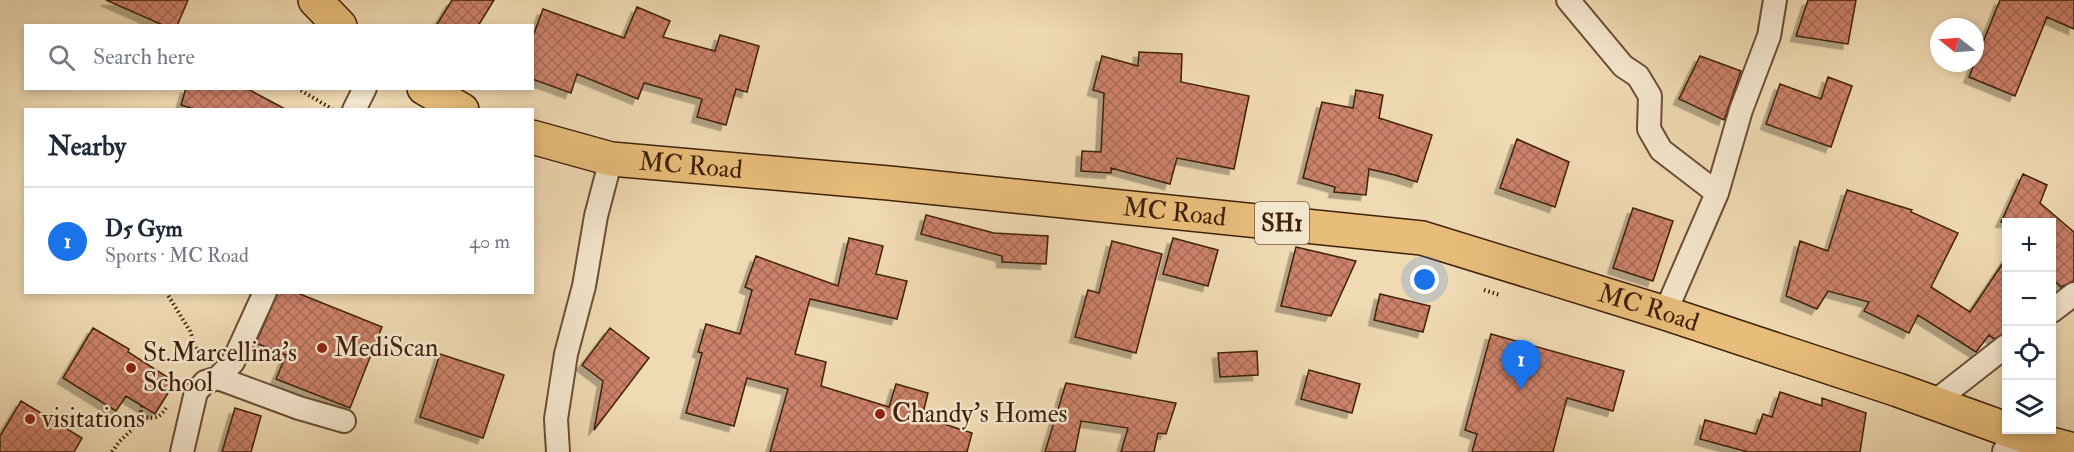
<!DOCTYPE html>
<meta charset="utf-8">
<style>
:root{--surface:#fff;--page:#f2f2f3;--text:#1f2937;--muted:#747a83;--line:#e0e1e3;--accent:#1a73e8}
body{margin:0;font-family:"IM FELL Double Pica",serif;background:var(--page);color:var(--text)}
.controls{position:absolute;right:18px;bottom:18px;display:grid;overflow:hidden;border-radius:0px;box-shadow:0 3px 9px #0003}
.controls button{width:54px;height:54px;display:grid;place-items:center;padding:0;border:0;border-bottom:2px solid var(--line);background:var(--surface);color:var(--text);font:30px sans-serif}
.compass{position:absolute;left:1930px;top:18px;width:54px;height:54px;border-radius:50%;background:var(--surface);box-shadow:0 3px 9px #0003;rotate:287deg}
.you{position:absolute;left:1425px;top:280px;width:21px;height:21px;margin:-15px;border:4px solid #fff;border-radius:50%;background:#1a73e8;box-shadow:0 0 0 9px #1a73e833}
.badge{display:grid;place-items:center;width:39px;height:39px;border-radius:50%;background:var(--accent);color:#fff;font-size:20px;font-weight:700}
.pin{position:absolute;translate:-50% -50px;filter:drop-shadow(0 2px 3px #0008)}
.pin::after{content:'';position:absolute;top:32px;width:21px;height:18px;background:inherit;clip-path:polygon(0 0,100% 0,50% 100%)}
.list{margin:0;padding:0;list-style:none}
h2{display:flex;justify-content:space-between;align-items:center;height:78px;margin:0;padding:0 24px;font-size:26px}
h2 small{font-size:20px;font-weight:400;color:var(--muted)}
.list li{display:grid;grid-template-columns:39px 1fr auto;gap:18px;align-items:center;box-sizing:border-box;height:108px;padding:0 24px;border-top:2px solid var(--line)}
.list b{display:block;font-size:22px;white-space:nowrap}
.list p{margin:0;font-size:20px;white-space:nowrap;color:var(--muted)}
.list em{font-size:20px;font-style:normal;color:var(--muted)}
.icon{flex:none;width:33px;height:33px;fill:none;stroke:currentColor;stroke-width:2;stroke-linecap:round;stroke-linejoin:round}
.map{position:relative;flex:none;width:2074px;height:452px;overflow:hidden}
.search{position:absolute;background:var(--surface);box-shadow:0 3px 9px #0003;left:24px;top:24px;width:510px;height:66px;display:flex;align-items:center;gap:15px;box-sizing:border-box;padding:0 21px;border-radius:0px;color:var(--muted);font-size:22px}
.panel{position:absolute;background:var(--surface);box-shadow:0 3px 9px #0003;left:24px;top:108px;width:510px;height:186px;border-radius:0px}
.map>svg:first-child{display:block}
.building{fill:url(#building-cross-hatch);stroke:#3f200a;stroke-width:1.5;filter:url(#shadow)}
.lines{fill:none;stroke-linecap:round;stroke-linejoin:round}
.minor-casing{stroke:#6b4e34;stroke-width:26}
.tertiary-casing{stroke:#6b4e34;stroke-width:32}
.primary-casing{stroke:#3f200a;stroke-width:36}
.path{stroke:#3f200a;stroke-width:4;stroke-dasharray:1.5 3;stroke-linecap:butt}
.minor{stroke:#f5e7ce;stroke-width:22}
.tertiary{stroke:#f5e7ce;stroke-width:28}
.primary{stroke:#e8bd7a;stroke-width:33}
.poi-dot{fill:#8f2418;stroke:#f5e7ce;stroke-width:2}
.labels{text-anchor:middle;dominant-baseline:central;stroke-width:5;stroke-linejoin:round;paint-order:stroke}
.shield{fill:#f5e7ce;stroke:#765c45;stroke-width:1.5}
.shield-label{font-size:24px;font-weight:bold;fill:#3f200a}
.street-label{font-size:26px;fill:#3f200a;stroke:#f5e7ce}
.poi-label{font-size:26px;fill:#3f200a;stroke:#f5e7ce;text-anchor:start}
</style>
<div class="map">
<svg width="2074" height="452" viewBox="0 0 2074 452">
<defs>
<pattern id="building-cross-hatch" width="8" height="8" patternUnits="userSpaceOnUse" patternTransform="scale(1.5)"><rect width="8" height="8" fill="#cc816b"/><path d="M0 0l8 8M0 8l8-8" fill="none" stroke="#a76956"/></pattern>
<filter id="shadow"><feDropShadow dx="-5.5" dy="5.5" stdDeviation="0" flood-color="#0004"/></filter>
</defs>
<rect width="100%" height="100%" fill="#f0dab3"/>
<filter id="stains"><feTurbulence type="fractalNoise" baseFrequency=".00333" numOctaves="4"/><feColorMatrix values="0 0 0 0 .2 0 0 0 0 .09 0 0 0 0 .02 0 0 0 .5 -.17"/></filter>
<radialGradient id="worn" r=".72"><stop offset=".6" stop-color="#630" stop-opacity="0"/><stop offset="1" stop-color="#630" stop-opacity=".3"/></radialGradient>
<path class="building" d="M 106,0 L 188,0 L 177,26 L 165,26 Z
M 452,0 L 494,0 L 478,26 L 436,26 Z
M 1808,0 L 1856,0 L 1848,44 L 1796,36 Z
M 2000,0 L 2074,0 L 2074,29 L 2047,17 L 2015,96 L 1969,77 Z
M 637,7 L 670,21 L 663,37 L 715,51 L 720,35 L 759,46 L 747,92 L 736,89 L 726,125 L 697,117 L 702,99 L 644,83 L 638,99 L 577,74 L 571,93 L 532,79 L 532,39 L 543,9 L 624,38 Z
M 1139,52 L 1182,54 L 1181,82 L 1249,96 L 1234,169 L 1177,158 L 1170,184 L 1111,168 L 1111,173 L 1081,171 L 1082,151 L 1101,152 L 1104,93 L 1093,90 L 1102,56 L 1138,66 Z
M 1700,56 L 1741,71 L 1724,120 L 1679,99 Z
M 1828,77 L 1852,86 L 1831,147 L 1766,124 L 1780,84 L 1821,99 Z
M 186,88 L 246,88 L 287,110 L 197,110 L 181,105 Z
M 1356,90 L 1383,95 L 1379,118 L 1432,135 L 1417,182 L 1395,175 L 1369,169 L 1366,195 L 1334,192 L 1335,187 L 1303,178 L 1322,102 L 1353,108 Z
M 1517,139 L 1569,162 L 1555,207 L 1500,188 Z
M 2023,174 L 2047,185 L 2040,203 L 2074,232 L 2074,281 L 2061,287 L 2052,279 L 2052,222 L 2001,222 Z
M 1847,190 L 1912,210 L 1911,212 L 1958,233 L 1931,287 L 1970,312 L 2007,257 L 2007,333 L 1994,339 L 1989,335 L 1976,352 L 1918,315 L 1909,333 L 1864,311 L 1869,302 L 1828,291 L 1817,309 L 1786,296 L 1800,241 L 1828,251 Z
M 1633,208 L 1673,221 L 1653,281 L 1613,268 Z
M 926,215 L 994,233 L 1048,236 L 1046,264 L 1002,262 L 1002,256 L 921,234 Z
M 849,238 L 883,246 L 876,274 L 907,281 L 897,319 L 810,299 L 795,354 L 826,362 L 821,386 L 889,407 L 896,384 L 928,393 L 922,417 L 972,433 L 967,452 L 770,452 L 788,389 L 747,378 L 734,426 L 686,413 L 702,353 L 698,352 L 706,324 L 740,334 L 752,290 L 745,287 L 756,256 L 838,286 Z
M 1173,238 L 1218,250 L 1208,286 L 1163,274 Z
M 1112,241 L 1162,254 L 1136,353 L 1075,337 L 1088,290 L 1099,293 Z
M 1296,247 L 1356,261 L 1331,316 L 1281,306 Z
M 278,292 L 295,292 L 382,327 L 350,408 L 276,379 L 286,355 L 256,343 Z
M 1380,294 L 1430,306 L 1423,332 L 1374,320 Z
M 93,328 L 129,349 L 128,352 L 175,382 L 155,414 L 126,396 L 116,411 L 63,378 Z
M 610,328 L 649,358 L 594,430 L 603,381 L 582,365 Z
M 1491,334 L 1624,371 L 1613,411 L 1567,398 L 1553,452 L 1472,452 L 1477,434 L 1465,430 Z
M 1257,351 L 1258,375 L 1220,377 L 1218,353 Z
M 440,354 L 504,375 L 483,438 L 420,417 Z
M 1309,370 L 1360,384 L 1352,413 L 1301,399 Z
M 1066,383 L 1176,403 L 1166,434 L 1158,433 L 1154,452 L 1121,452 L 1128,428 L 1081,421 L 1075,452 L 1045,452 Z
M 1780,392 L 1822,406 L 1822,398 L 1866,413 L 1860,452 L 1748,452 L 1700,439 L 1705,420 L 1756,434 L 1763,414 L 1772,417 Z
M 21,401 L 82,438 L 74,452 L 0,452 L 0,436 Z
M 235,408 L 261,416 L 251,452 L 222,452 Z"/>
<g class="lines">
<g class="minor-casing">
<path id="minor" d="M 1568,0 L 1623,66 L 1638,76 L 1650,96 L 1649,129 L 1661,150 L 1717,193
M 354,110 L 365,88
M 2052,311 L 2074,294
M 1665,313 L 1717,193 L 1741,110 L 1769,36 L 1775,0
M 218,378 L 299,408 L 344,421
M 1933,403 L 2006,346
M 182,452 L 196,392 L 205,382 L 218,378 L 233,362 L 265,292
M 558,452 L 556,419 L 566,354 L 584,286 L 596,216 L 611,159"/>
</g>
<g class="tertiary-casing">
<path id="tertiary" d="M 2007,452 L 2036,440"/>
</g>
<g class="primary-casing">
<g id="primary">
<path d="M 315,0 L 340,26"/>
<path d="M 424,88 L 462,110"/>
<path id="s1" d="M 532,137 L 611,159 L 889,183 L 1422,238 L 1665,313 L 1898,390 L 2006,429"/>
<path d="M 2007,430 L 2036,440 L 2074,450"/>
</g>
</g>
<path class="path" d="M 297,88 L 332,109
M 1484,290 L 1500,295
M 166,292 L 190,331 L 200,358 L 199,360
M 142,406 L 141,411 L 145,417
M 112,452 L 119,442 L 145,417 C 156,419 160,417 166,408"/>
<use href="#minor" class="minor"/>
<use href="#tertiary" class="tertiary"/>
<use href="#primary" class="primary"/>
</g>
<g class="poi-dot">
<circle cx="322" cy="348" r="6"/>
<circle cx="131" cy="368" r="6"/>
<circle cx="880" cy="414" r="6"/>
<circle cx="30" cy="419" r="6"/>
</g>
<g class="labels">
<rect class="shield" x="1255" y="202" width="54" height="42" rx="4.5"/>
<g class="shield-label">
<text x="1282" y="223">SH1</text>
</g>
<g class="street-label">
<text stroke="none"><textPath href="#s1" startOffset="162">MC Road</textPath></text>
<text stroke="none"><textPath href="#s1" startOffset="648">MC Road</textPath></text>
<text stroke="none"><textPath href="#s1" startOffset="1134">MC Road</textPath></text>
</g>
<g class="poi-label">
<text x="334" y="348">MediScan</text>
<text x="143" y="353">St.Marcellina's<tspan x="143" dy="30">School</tspan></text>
<text x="892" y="414">Chandy's Homes</text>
<text x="42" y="419">visitations</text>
</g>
</g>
<rect width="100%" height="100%" filter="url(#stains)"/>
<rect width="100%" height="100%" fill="url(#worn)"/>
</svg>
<div class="controls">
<button>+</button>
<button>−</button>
<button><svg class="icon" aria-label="locate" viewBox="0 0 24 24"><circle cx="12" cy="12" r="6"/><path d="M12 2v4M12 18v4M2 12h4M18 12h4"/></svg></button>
<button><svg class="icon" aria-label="layers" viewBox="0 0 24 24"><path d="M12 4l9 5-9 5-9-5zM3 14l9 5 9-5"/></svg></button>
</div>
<svg class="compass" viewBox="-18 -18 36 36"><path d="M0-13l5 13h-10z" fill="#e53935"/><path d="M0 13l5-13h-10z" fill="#747a83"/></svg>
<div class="you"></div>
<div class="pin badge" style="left:1521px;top:390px">1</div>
<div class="search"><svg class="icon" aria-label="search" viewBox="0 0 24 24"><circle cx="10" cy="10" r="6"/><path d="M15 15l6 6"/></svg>Search here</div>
<section class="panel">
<h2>Nearby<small></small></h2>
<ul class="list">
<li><span class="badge">1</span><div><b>D5 Gym</b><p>Sports · MC Road</p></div><em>40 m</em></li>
</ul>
</section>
</div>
